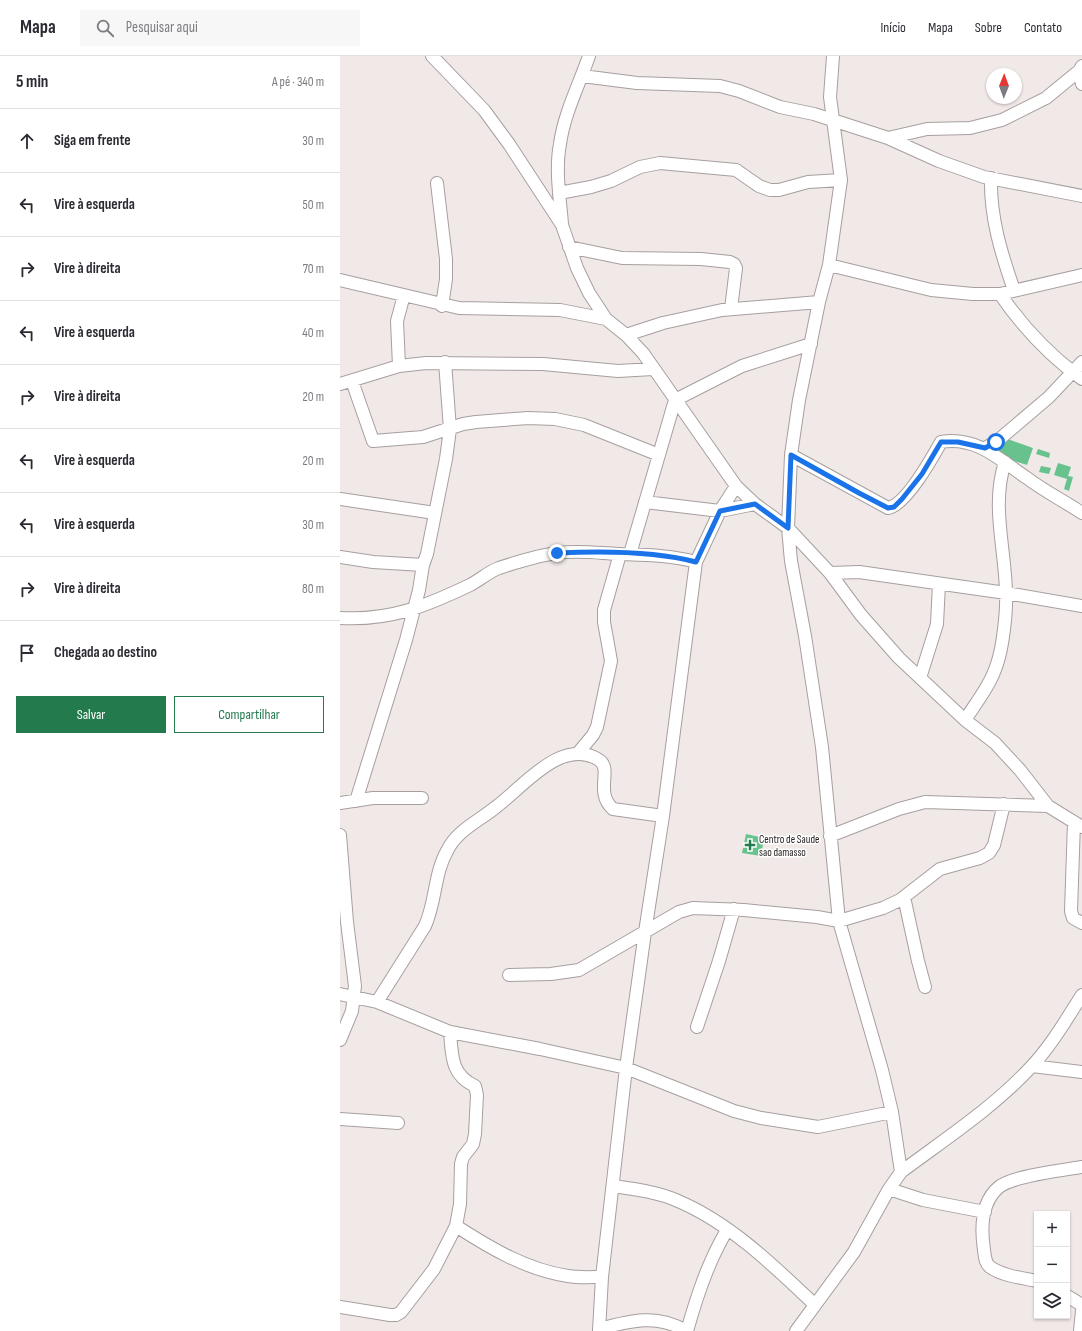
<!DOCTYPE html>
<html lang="pt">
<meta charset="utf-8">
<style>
:root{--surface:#fff;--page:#f7f7f7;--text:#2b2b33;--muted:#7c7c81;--line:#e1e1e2;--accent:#227a4d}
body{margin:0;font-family:"Sofia Sans Condensed",sans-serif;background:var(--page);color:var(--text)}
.controls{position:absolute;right:12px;bottom:12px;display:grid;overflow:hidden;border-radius:0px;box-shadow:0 1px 3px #0004}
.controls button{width:36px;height:36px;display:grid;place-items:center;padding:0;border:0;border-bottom:1px solid var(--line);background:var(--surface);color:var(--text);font:20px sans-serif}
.compass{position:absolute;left:646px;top:12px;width:36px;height:36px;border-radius:50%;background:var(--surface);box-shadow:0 1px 3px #0004;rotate:1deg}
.stop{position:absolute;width:12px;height:12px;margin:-9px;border:3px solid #1a73e8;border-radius:50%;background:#fff}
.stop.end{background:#1a73e8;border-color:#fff;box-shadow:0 1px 4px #0008}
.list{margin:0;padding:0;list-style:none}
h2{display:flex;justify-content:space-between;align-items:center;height:52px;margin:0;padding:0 16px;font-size:17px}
h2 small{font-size:13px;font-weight:400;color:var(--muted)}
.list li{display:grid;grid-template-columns:26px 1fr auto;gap:12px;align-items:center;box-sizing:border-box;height:64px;padding:0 16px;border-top:1px solid var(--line)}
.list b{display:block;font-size:15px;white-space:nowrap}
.list em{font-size:13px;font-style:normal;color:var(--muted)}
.actions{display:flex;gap:8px;padding:12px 16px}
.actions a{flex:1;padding:9px 0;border:1px solid var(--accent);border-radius:0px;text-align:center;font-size:14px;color:var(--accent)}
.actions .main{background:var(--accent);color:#fff}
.icon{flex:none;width:22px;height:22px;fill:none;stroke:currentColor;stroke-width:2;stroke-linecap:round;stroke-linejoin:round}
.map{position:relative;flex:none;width:742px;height:1275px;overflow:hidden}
header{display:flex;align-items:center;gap:24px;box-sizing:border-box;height:56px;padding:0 20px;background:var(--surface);border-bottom:1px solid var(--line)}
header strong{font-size:19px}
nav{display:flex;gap:22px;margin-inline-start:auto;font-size:14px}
.search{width:280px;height:36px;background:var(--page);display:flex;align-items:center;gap:10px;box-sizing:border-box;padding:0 14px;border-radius:0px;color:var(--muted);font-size:15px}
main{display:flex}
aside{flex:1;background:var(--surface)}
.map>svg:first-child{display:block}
.building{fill:#67c28d}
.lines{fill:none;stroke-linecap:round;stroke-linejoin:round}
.minor-casing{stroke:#a79f9f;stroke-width:14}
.minor{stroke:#fff;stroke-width:12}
.route{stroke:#1a73e8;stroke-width:5}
.poi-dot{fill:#227a4d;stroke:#fff;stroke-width:1.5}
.labels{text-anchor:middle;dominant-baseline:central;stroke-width:3;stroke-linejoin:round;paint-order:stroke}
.poi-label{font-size:11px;fill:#272423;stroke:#fff;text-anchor:start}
</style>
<header>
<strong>Mapa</strong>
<div class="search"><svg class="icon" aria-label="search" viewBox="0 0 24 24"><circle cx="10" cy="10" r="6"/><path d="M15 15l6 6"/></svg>Pesquisar aqui</div>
<nav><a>Início</a><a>Mapa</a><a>Sobre</a><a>Contato</a></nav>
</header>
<main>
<aside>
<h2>5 min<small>A pé · 340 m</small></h2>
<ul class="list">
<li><svg class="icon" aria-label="ahead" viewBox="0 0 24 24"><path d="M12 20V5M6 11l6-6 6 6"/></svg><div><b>Siga em frente</b></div><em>30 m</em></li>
<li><svg class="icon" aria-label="left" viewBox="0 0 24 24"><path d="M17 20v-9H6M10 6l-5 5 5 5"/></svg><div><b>Vire à esquerda</b></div><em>50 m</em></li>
<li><svg class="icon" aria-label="right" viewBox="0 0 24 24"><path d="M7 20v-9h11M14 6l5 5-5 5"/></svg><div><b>Vire à direita</b></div><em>70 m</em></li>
<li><svg class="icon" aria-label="left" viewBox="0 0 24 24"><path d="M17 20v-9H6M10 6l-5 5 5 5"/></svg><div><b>Vire à esquerda</b></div><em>40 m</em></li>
<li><svg class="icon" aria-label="right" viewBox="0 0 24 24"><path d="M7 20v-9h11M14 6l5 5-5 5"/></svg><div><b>Vire à direita</b></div><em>20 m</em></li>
<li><svg class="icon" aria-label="left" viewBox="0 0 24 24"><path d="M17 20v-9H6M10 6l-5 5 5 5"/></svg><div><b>Vire à esquerda</b></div><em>20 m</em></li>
<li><svg class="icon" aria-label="left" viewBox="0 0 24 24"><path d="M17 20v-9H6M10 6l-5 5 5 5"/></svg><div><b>Vire à esquerda</b></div><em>30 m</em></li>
<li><svg class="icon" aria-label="right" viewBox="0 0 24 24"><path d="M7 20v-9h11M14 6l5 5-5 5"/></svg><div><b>Vire à direita</b></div><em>80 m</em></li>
<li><svg class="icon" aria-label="arrive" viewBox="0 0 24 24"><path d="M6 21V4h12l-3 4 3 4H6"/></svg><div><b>Chegada ao destino</b></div></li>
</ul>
<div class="actions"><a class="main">Salvar</a><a>Compartilhar</a></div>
</aside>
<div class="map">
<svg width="742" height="1275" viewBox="0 0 742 1275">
<rect width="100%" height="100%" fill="#f1e9e8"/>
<path class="building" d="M 662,381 L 693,392 L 687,409 L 674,405 L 673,406 L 657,393 Z
M 698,393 L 710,397 L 709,402 L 696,398 Z
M 718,407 L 731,411 L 728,420 L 733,421 L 729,435 L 724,433 L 727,423 L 714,419 Z
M 701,410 L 711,412 L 709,418 L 699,416 Z
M 406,778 L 424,782 L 421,800 L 402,797 Z"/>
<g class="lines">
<g class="minor-casing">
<path id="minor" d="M 92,0 L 144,54 L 169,88 L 222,169 L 237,212 L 249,237 L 266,263 L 286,279 L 303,297 L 396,430 L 415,448 L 448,472 L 490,517 L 521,559 L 559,602 L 625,664 L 655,687 L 680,714 L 708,750 L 742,771
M 493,0 L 490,41 L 501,124 L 489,209 L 479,246 L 459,344 L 451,399 L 448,472 L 451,505 L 465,580 L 482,691 L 499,865 L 542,1014 L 552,1056 L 561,1116
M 739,15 L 742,28
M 242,20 L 297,27 L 380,30 L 399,35 L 440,51 L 474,58 L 548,82 L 599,105 L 644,121 L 742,140
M 548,82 L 587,73 L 630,72 L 662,64 L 706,42 L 739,15 L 742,10
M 651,122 C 650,161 661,197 674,234
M 97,127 L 106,203 L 106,223 L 102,250
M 219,137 L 251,131 L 271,125 L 300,111 L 320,107 L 396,114 L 419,130 L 430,134 L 439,134 L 468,126 L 501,124
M 222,168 C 220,142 215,114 220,88 C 224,58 239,29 249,0
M 229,191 L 282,202 L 361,203 L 390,206 L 394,208 L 396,212 L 391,253
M 489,209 L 591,234 L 633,238 L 660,238 L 742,219
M 0,224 L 119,252 L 220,254 L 266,263
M 660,238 C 682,270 710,300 742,323
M 286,279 L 323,267 L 382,254 L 479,246
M 59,310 L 57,265 L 64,239
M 12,325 L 33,385 L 83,381 L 123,368 L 136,366 L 188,362 L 215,363 L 244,369 L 319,399
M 0,328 L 59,310 L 86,307 L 203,308 L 278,315 L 313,313
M 645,392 L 656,386 L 709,341 L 742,306
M 451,399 L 548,452 C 566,449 592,402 601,386 C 637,380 660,404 687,422 C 704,435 724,445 742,457
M 0,443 L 95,457
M 305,446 L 380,455 L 415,448
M 290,498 L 335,344 L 402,310 L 471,288
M 0,501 L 33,506 L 83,509
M 490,517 L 519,516 L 666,537 L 742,550
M 0,562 C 50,565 86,550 130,529 C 140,524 148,516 159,512 C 177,506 198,499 218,497 C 238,494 258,497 278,498 C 305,499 330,499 356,506
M 580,622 L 597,568 L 599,528
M 625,664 C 636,647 651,628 657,608 C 663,591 667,554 666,536 C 665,491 651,449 665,406
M 238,697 L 253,679 L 257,671 L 271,605 L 264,566 L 264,554 L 280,498
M 16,745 L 66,584 L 79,534 L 83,509 L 87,498 L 106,403 L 110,373 L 105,306
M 0,747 L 33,742 L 82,742
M 734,766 L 731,855 L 733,862 L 742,867
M 0,779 L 7,866 L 15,930 L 12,955 L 0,984
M 490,780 L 559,753 L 585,746 L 708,750
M 564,841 L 578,905 L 585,931
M 169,919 L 211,918 L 239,914 L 339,856 L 353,852 L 404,854 L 477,861 L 499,865 L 543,852 L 560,844 L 600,813 L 640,802 L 649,797 L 654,789 L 664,748
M 0,938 L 37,946 L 110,976 L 200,993 L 286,1012 L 394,1055 L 421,1062 L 478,1071 L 552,1056
M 37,946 L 85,870 C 96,846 94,818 107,795 C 117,774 139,765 156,751 C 182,732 222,680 259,704 C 273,713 254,736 273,753 L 323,760
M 357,971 L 379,905 L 394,853
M 692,1010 L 742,1016
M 0,1063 L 58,1067
M 273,1130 C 294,1133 318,1136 338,1145 C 390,1167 434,1210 474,1248
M 549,1133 L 583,1144 L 645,1156
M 116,1170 C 150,1192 187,1214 228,1220 C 239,1222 251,1221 262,1221
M 697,1225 C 682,1222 663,1220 650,1211 C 645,1207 645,1201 644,1194 C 641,1174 641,1146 659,1131 C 672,1120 724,1114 742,1111
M 727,1240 L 742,1249
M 0,1251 L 50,1259 L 56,1259 L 61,1256 L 94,1213 L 116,1170 L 120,1148 L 121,1108 L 123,1101 L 133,1088 L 135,1078 L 137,1039 L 135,1030 C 111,1019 112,1000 110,976
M 259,1273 C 289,1265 317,1257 346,1275
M 259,1275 L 262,1221 L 286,1012 L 305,876 L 323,760 L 356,506 L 380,455 L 396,430
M 347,1275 C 357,1240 368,1206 387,1174
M 456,1275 L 514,1196 L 549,1133 L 561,1116 C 605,1083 653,1052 691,1011 C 711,990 726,964 742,939
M 740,1275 L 742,1254"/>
</g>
<use href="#minor" class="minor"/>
</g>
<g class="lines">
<path class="route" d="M 217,497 C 259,495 315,495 356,506 L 380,455 L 415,448 L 448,472 L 451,399 L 519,437 L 548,452 L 554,451 L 562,443 L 582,418 L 601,386 L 618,386 L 645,392 L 656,386"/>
</g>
<path class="poi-dot" d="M408 783h4v4h4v4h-4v4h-4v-4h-4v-4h4z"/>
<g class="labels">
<g class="poi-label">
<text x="419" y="783">Centro de Saude<tspan x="419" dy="13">sao damasso</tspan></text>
</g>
</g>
</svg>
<div class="controls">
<button>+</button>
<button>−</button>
<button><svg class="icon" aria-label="layers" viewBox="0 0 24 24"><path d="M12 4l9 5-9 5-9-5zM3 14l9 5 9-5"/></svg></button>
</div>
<svg class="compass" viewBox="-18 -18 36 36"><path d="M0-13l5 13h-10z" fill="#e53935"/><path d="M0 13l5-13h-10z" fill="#7c7c81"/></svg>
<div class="stop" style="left:656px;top:386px"></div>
<div class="stop end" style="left:217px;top:497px"></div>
</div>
</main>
